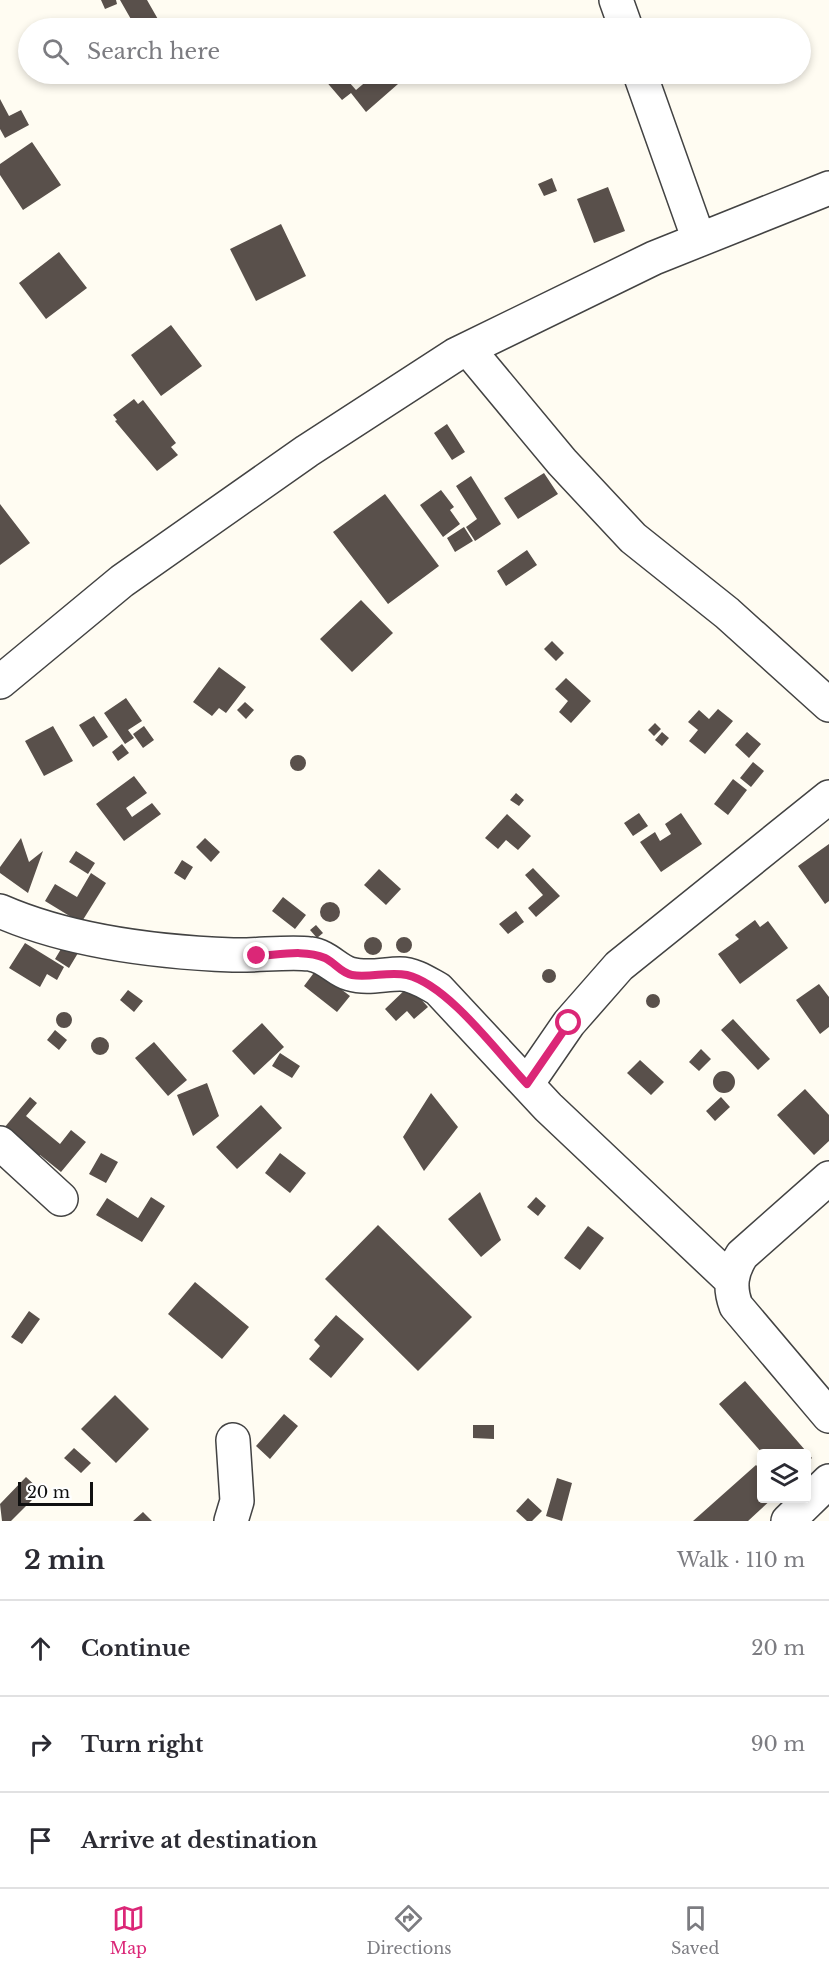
<!DOCTYPE html>
<meta charset="utf-8">
<style>
:root{--surface:#fff;--page:#f7f7f7;--text:#2b2b33;--muted:#7c7c81;--line:#e1e1e2;--accent:#db2777}
body{margin:0;font-family:"Libre Baskerville",serif;background:var(--page);color:var(--text)}
.controls{position:absolute;right:18px;bottom:18px;display:grid;overflow:hidden;border-radius:6px;box-shadow:0 3px 9px #0003}
.controls button{width:54px;height:54px;display:grid;place-items:center;padding:0;border:0;border-bottom:2px solid var(--line);background:var(--surface);color:var(--text);font:30px sans-serif}
.scale{position:absolute;left:18px;bottom:15px;width:75px;box-sizing:border-box;padding-left:6px;border:3px solid #101010;border-top:0;font-size:16px;line-height:21px;white-space:nowrap;color:#101010;-webkit-text-stroke:4px #fff;paint-order:stroke}
.stop{position:absolute;width:18px;height:18px;margin:-14px;border:4px solid #db2777;border-radius:50%;background:#fff}
.stop.end{background:#db2777;border-color:#fff;box-shadow:0 2px 6px #0008}
.list{margin:0;padding:0;list-style:none}
h2{display:flex;justify-content:space-between;align-items:center;height:78px;margin:0;padding:0 24px;font-size:26px}
h2 small{font-size:20px;font-weight:400;color:var(--muted)}
.list li{display:grid;grid-template-columns:39px 1fr auto;gap:18px;align-items:center;box-sizing:border-box;height:96px;padding:0 24px;border-top:2px solid var(--line)}
.list b{display:block;font-size:22px;white-space:nowrap}
.list em{font-size:20px;font-style:normal;color:var(--muted)}
.icon{flex:none;width:33px;height:33px;fill:none;stroke:currentColor;stroke-width:2;stroke-linecap:round;stroke-linejoin:round}
.map{position:relative;flex:none;width:829px;height:1521px;overflow:hidden}
.search{position:absolute;background:var(--surface);box-shadow:0 3px 9px #0003;left:18px;right:18px;top:18px;height:66px;display:flex;align-items:center;gap:15px;box-sizing:border-box;padding:0 21px;border-radius:33px;color:var(--muted);font-size:22px}
.sheet{height:366px;background:var(--surface)}
nav{display:flex;justify-content:space-around;align-items:center;box-sizing:border-box;height:84px;border-top:2px solid var(--line);background:var(--surface);font-size:16px;color:var(--muted)}
nav a{display:grid;justify-items:center;gap:3px}
nav .on{color:var(--accent)}
.map>svg:first-child{display:block}
.building{fill:#59504b}
.lines{fill:none;stroke-linecap:round;stroke-linejoin:round}
.minor-casing{stroke:#434343;stroke-width:36}
.minor{stroke:#fff;stroke-width:33}
.route{stroke:#db2777;stroke-width:8}
</style>
<div class="map">
<svg width="829" height="1521" viewBox="0 0 829 1521">
<rect width="100%" height="100%" fill="#fffcf2"/>
<path class="building" d="M 101,0 L 116,0 L 117,4 L 105,9 Z
M 120,0 L 147,0 L 163,28 L 136,28 Z
M 331,74 L 342,74 L 356,90 L 375,74 L 389,74 L 398,84 L 366,112 L 351,93 L 342,100 L 324,79 Z
M 0,99 L 9,116 L 21,110 L 29,125 L 5,138 L 0,129 Z
M 32,142 L 61,185 L 23,210 L 0,175 L 0,164 Z
M 552,178 L 557,191 L 544,196 L 538,184 Z
M 608,187 L 625,231 L 594,243 L 577,199 Z
M 281,224 L 306,276 L 256,301 L 230,249 Z
M 59,252 L 87,288 L 46,319 L 19,283 Z
M 171,325 L 202,366 L 161,396 L 131,355 Z
M 134,399 L 138,404 L 143,400 L 176,443 L 171,447 L 178,455 L 157,471 L 115,421 L 117,420 L 113,415 Z
M 447,424 L 465,452 L 452,460 L 434,433 Z
M 544,473 L 558,494 L 518,519 L 504,498 Z
M 471,476 L 501,524 L 475,541 L 466,527 L 477,519 L 456,486 Z
M 441,490 L 454,507 L 450,510 L 460,524 L 443,537 L 420,505 Z
M 385,494 L 439,566 L 388,604 L 333,532 Z
M 0,504 L 30,543 L 0,565 Z
M 464,527 L 473,541 L 455,552 L 447,538 Z
M 527,550 L 537,565 L 506,586 L 497,571 Z
M 361,600 L 393,633 L 352,672 L 320,639 Z
M 552,641 L 564,653 L 556,661 L 544,649 Z
M 219,667 L 246,687 L 226,713 L 219,708 L 212,716 L 193,702 Z
M 566,678 L 591,701 L 571,723 L 559,712 L 568,701 L 555,689 Z
M 126,698 L 142,721 L 128,730 L 134,738 L 125,744 L 104,713 Z
M 245,702 L 254,710 L 246,719 L 237,710 Z
M 718,709 L 733,721 L 705,754 L 689,741 L 698,730 L 688,722 L 699,710 L 709,719 Z
M 94,716 L 108,737 L 93,747 L 79,725 Z
M 655,723 L 661,729 L 654,736 L 648,730 Z
M 53,726 L 73,761 L 44,776 L 25,741 Z
M 144,726 L 154,740 L 143,748 L 133,734 Z
M 662,732 L 669,738 L 662,746 L 655,740 Z
M 747,732 L 761,744 L 749,758 L 735,745 Z
M 122,744 L 129,753 L 118,761 L 112,752 Z
M290 763a8 8 0 1 1 16 0a8 8 0 1 1-16 0Z
M 753,762 L 764,771 L 751,787 L 740,778 Z
M 134,776 L 147,793 L 126,808 L 132,817 L 152,803 L 161,814 L 124,841 L 96,804 Z
M 733,779 L 747,790 L 728,815 L 714,804 Z
M 516,793 L 524,800 L 519,806 L 510,800 Z
M 639,813 L 648,826 L 633,836 L 624,823 Z
M 681,813 L 702,844 L 661,872 L 640,842 L 655,832 L 660,841 L 671,834 L 665,824 Z
M 507,814 L 531,836 L 518,850 L 506,840 L 498,849 L 485,838 Z
M 21,838 L 29,862 L 43,851 L 28,893 L 0,873 L 0,867 Z
M 205,838 L 220,852 L 211,862 L 196,847 Z
M 829,844 L 829,901 L 825,904 L 798,866 Z
M 76,851 L 95,863 L 88,874 L 69,862 Z
M 182,860 L 193,867 L 185,880 L 174,873 Z
M 533,868 L 560,896 L 536,917 L 528,908 L 543,895 L 525,875 Z
M 379,869 L 401,889 L 386,905 L 364,885 Z
M 91,873 L 106,883 L 81,923 L 45,901 L 55,884 L 77,897 Z
M 283,897 L 306,915 L 295,929 L 272,911 Z
M320 912a10 10 0 1 1 20 0a10 10 0 1 1-20 0Z
M 516,911 L 524,922 L 508,934 L 499,924 Z
M 755,920 L 760,927 L 768,921 L 788,948 L 740,984 L 718,954 L 739,939 L 735,935 Z
M 316,925 L 323,933 L 317,938 L 310,930 Z
M396 945a8 8 0 1 1 16 0a8 8 0 1 1-16 0Z
M364 946a9 9 0 1 1 18 0a9 9 0 1 1-18 0Z
M 25,943 L 64,967 L 57,980 L 47,974 L 40,987 L 9,968 Z
M 64,944 L 78,953 L 69,968 L 55,959 Z
M542 976a7 7 0 1 1 14 0a7 7 0 1 1-14 0Z
M 316,970 L 350,996 L 337,1012 L 304,986 Z
M 819,984 L 829,997 L 829,1027 L 820,1034 L 796,1000 Z
M 409,986 L 428,1007 L 414,1019 L 407,1011 L 396,1021 L 385,1009 Z
M 128,990 L 143,1001 L 134,1012 L 120,1000 Z
M646 1001a7 7 0 1 1 14 0a7 7 0 1 1-14 0Z
M56 1020a8 8 0 1 1 16 0a8 8 0 1 1-16 0Z
M 733,1019 L 770,1059 L 758,1070 L 721,1030 Z
M 262,1023 L 284,1047 L 254,1075 L 232,1051 Z
M 55,1030 L 67,1040 L 59,1050 L 47,1040 Z
M91 1046a9 9 0 1 1 18 0a9 9 0 1 1-18 0Z
M 154,1042 L 187,1080 L 168,1096 L 135,1058 Z
M 701,1049 L 711,1059 L 699,1071 L 689,1062 Z
M 280,1053 L 300,1066 L 292,1078 L 272,1066 Z
M 640,1060 L 664,1082 L 651,1095 L 627,1073 Z
M713 1082a11 11 0 1 1 22 0a11 11 0 1 1-22 0Z
M 207,1083 L 219,1116 L 193,1136 L 177,1095 Z
M 805,1089 L 829,1115 L 829,1141 L 814,1155 L 777,1115 Z
M 431,1093 L 458,1127 L 424,1171 L 403,1137 Z
M 30,1097 L 37,1103 L 26,1116 L 60,1144 L 71,1130 L 86,1142 L 61,1172 L 40,1155 L 36,1159 L 4,1128 Z
M 721,1097 L 730,1107 L 715,1121 L 706,1111 Z
M 261,1105 L 282,1128 L 237,1169 L 216,1147 Z
M 101,1153 L 118,1162 L 106,1183 L 89,1174 Z
M 280,1153 L 306,1173 L 290,1193 L 265,1173 Z
M 480,1192 L 501,1240 L 481,1257 L 448,1219 Z
M 151,1197 L 165,1206 L 142,1242 L 96,1215 L 107,1198 L 138,1218 Z
M 536,1197 L 546,1206 L 538,1216 L 527,1207 Z
M 378,1225 L 472,1317 L 418,1371 L 325,1279 Z
M 588,1226 L 604,1238 L 580,1270 L 564,1258 Z
M 195,1282 L 249,1327 L 222,1359 L 168,1314 Z
M 29,1311 L 40,1319 L 22,1344 L 11,1337 Z
M 336,1315 L 364,1339 L 331,1378 L 309,1359 L 320,1346 L 314,1340 Z
M 745,1381 L 812,1458 L 806,1463 L 806,1454 L 763,1454 L 719,1404 Z
M 115,1395 L 149,1429 L 116,1463 L 81,1429 Z
M 284,1414 L 298,1426 L 270,1459 L 256,1446 Z
M 473,1425 L 494,1425 L 494,1439 L 473,1438 Z
M 74,1448 L 91,1463 L 81,1473 L 64,1458 Z
M 756,1465 L 762,1471 L 762,1498 L 773,1498 L 748,1521 L 693,1521 Z
M 26,1477 L 41,1491 L 11,1521 L 2,1521 L 0,1504 Z
M 557,1478 L 572,1483 L 562,1521 L 546,1516 Z
M 528,1498 L 542,1511 L 532,1521 L 527,1521 L 516,1511 Z
M 143,1512 L 152,1521 L 133,1521 Z"/>
<g class="lines">
<g class="minor-casing">
<path id="minor" d="M 616,0 L 626,28
M 640,74 L 699,240
M 468,349 L 562,462 L 633,538 L 727,613 L 829,705
M 0,682 L 122,581 L 307,451 L 455,355 L 654,258 L 829,188
M 0,911 C 71,942 155,952 233,955 C 256,956 289,951 310,954 C 327,956 336,970 350,974 C 367,979 384,974 400,974 C 414,974 427,983 438,989 L 548,1107 L 732,1281
M 527,1084 L 569,1023 L 619,966 L 829,797
M 0,1143 L 61,1199
M 829,1178 L 742,1255 C 731,1272 729,1287 736,1306 L 829,1416
M 231,1521 L 237,1501 L 233,1440
M 788,1521 L 829,1481"/>
</g>
<use href="#minor" class="minor"/>
</g>
<g class="lines">
<path class="route" d="M 257,956 C 278,955 305,949 325,958 C 334,962 341,973 352,975 C 370,978 389,971 407,975 C 448,985 497,1052 527,1084 L 569,1023"/>
</g>
</svg>
<div class="controls">
<button><svg class="icon" aria-label="layers" viewBox="0 0 24 24"><path d="M12 4l9 5-9 5-9-5zM3 14l9 5 9-5"/></svg></button>
</div>
<div class="scale">20 m</div>
<div class="stop" style="left:569px;top:1023px"></div>
<div class="stop end" style="left:257px;top:956px"></div>
<div class="search"><svg class="icon" aria-label="search" viewBox="0 0 24 24"><circle cx="10" cy="10" r="6"/><path d="M15 15l6 6"/></svg>Search here</div>
</div>
<section class="sheet">
<h2>2 min<small>Walk · 110 m</small></h2>
<ul class="list">
<li><svg class="icon" aria-label="ahead" viewBox="0 0 24 24"><path d="M12 20V5M6 11l6-6 6 6"/></svg><div><b>Continue</b></div><em>20 m</em></li>
<li><svg class="icon" aria-label="right" viewBox="0 0 24 24"><path d="M7 20v-9h11M14 6l5 5-5 5"/></svg><div><b>Turn right</b></div><em>90 m</em></li>
<li><svg class="icon" aria-label="arrive" viewBox="0 0 24 24"><path d="M6 21V4h12l-3 4 3 4H6"/></svg><div><b>Arrive at destination</b></div></li>
</ul>
</section>
<nav>
<a class="on"><svg class="icon" aria-label="map" viewBox="0 0 24 24"><path d="M3 6l6-2 6 2 6-2v14l-6 2-6-2-6 2zM9 4v14M15 6v14"/></svg>Map</a>
<a><svg class="icon" aria-label="directions" viewBox="0 0 24 24"><path d="M12 3l9 9-9 9-9-9zM9 14v-3h6M13 9l2 2-2 2"/></svg>Directions</a>
<a><svg class="icon" aria-label="saved" viewBox="0 0 24 24"><path d="M7 4h10v16l-5-4-5 4z"/></svg>Saved</a>
</nav>
